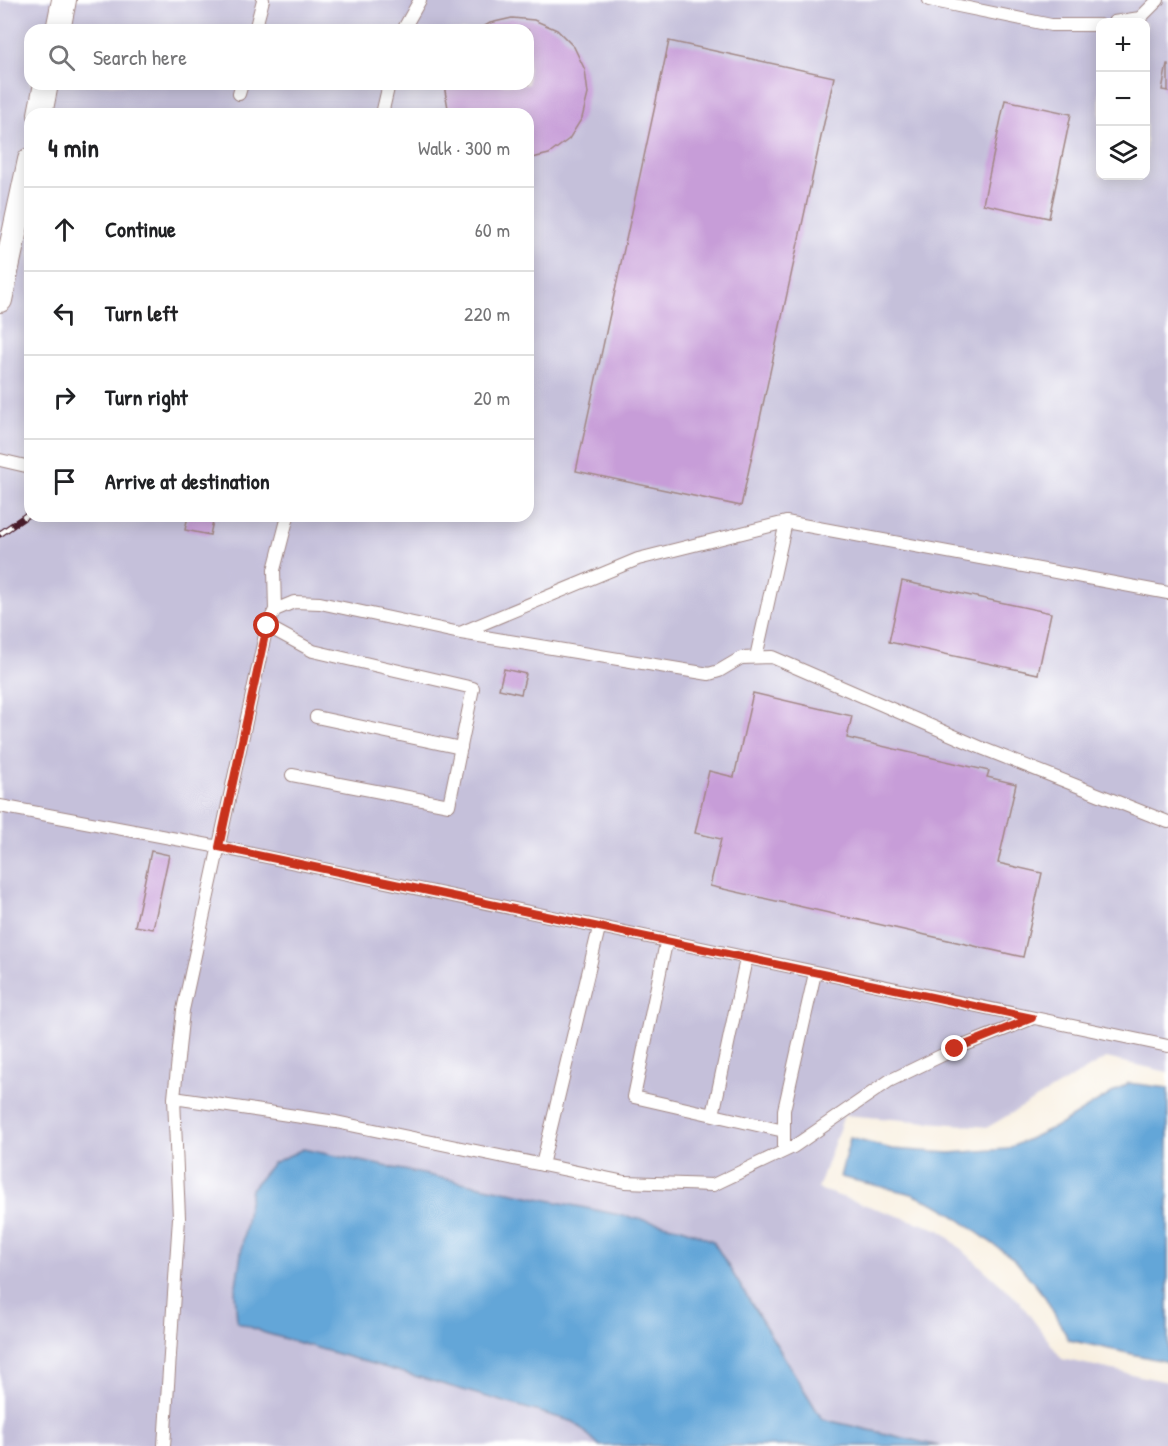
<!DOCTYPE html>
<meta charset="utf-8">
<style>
:root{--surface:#fff;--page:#f2f2f2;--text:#202124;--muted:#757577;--line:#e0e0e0}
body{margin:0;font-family:"Patrick Hand",sans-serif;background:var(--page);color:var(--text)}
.controls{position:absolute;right:18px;top:18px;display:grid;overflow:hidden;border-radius:12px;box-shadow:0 3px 15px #0003}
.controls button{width:54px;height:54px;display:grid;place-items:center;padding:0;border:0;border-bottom:2px solid var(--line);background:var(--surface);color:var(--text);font:30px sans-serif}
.stop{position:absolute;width:18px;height:18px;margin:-14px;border:4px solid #c8321e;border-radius:50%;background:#fff}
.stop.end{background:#c8321e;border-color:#fff;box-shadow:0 2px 6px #0008}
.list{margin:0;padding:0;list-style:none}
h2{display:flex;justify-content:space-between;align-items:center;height:78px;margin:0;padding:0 24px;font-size:26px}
h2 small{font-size:20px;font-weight:400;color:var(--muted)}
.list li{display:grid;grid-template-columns:39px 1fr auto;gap:18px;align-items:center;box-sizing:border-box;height:84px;padding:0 24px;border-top:2px solid var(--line)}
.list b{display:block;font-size:22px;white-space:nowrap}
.list em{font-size:20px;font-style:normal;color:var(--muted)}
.icon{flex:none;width:33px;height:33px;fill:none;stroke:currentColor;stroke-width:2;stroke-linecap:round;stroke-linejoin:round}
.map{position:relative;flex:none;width:1168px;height:1446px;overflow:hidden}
.search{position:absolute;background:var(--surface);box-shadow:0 3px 15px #0003;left:24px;top:24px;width:510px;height:66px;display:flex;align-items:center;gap:15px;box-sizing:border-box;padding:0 21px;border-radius:18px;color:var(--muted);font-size:22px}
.panel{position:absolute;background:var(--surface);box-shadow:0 3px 15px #0003;left:24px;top:108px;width:510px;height:414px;border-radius:18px}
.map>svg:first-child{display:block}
.industrial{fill:#c5c0da;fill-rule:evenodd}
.water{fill:#64a6d8;stroke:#576282;stroke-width:1.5}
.building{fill:#c79dd8}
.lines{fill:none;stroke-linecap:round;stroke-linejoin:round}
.service-casing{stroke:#a18785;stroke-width:14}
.minor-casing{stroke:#a18785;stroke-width:26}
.service{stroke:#fff;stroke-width:12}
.minor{stroke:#fff;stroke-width:24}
.rail-casing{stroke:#4a1f2b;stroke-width:7}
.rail{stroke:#fff;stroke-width:4.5;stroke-dasharray:14;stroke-linecap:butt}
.route{stroke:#c8321e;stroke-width:8}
</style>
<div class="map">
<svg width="1168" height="1446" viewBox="0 0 1168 1446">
<rect width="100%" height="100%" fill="#fff"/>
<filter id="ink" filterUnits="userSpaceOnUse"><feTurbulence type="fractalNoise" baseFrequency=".0167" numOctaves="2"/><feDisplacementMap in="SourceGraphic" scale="12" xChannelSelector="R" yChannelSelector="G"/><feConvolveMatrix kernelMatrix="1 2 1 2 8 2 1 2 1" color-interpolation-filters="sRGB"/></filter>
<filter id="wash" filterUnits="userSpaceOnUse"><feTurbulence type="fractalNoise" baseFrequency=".008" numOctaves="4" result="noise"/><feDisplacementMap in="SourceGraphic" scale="24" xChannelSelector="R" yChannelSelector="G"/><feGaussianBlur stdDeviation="1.35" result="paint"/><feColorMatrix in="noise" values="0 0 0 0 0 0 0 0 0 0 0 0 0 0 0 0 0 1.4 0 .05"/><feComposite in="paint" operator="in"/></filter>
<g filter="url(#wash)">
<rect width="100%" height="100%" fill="#f8efdf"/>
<path class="industrial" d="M 0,0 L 1168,0 L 1168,1072 L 1106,1058 L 988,1127 L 844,1115 L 818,1189 L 940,1230 L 1019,1301 L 1062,1359 L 1168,1382 L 1168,1446 L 0,1446 ZM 1100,22 L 1146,22 L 1146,176 L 1100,176 ZM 30,30 L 528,30 L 528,84 L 30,84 ZM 30,114 L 528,114 L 528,516 L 30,516 Z"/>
<path class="water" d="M 1128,1083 L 1168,1088 L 1168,1362 L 1069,1340 L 1045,1297 L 1015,1260 L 942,1207 L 912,1194 L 840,1177 L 850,1138 L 892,1149 L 950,1153 L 1007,1149 L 1061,1124 Z
M 303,1149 L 682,1228 L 713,1241 L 822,1419 L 939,1446 L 600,1446 L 574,1422 L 265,1333 L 237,1322 L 235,1292 L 251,1189 L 273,1163 Z"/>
<g id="blocks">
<path class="building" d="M 512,18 L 534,20 L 557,30 L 574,47 L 585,70 L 588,94 L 582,118 L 569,139 L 549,154 L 528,159 L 528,114 L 449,114 L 445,91 L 445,84 L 528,84 L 528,30 L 478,30 L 490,23 Z
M 669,41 L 834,77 L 741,506 L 576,471 Z
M 1167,64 L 1168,64 L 1168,91 L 1162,90 Z
M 1005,100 L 1071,114 L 1049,218 L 983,204 Z
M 188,516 L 214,516 L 210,535 L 185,530 Z
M 902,581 L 1051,613 L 1038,674 L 889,642 Z
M 504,669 L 526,674 L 521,694 L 499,689 Z
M 753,693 L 852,716 L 847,738 L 989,771 L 987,777 L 1016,784 L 998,863 L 1042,873 L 1023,957 L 710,886 L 721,839 L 695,833 L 709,771 L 734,777 Z
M 151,851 L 169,855 L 153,929 L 135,926 Z"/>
</g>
</g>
<g filter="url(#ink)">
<use href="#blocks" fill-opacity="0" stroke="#a18785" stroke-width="1.5"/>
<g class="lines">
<g class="service-casing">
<path id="service" d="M 929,0 L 1051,25 L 1100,25
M 1114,22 L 1140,18 L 1158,0
M 255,30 L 263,0
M 403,30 L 420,0
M 239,94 L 242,84
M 382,114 L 389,84
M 0,460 L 30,467
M 275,610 L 274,570 L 288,516
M 267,626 L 313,651 L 473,688 L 449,805 L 292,775
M 461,633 L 709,674 L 719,671 L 741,658 L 772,657 L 984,749 L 1168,822
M 756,657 L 786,522 L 1168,593
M 316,717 L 461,748
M 0,806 L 219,847 L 1168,1046
M 666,943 L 634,1097 L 784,1131
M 174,1098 L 336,1122 L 625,1182 L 713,1185 L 793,1147 L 889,1081 L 955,1049 L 1031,1019
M 713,1115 L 746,959
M 784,1151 L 784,1110 L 815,973
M 542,1165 L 599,928
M 164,1446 L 179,1218 L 174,1098 L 183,1010 L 267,626 L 275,610 L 294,602 L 320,603 L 460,633 L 638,559 L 786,522"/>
</g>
<g class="minor-casing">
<path id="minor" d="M 58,30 L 64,0
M 40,114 L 46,84
M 0,300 L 30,160"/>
</g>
<use href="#service" class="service"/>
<use href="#minor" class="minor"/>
<g class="rail-casing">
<path id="rail" d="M 0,534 L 30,513"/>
</g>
<use href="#rail" class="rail"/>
</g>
</g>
<g class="lines" filter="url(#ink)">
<path class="route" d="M 267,626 L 219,847 L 1032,1018 L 955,1049"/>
</g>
</svg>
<div class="controls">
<button>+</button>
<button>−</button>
<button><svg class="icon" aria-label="layers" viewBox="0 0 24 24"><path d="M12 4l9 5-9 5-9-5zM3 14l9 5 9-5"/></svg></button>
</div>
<div class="stop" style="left:267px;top:626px"></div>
<div class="stop end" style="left:955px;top:1049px"></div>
<div class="search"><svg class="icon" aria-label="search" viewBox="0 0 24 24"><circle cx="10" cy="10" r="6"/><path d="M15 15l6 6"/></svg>Search here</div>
<section class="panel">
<h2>4 min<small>Walk · 300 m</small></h2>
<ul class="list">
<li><svg class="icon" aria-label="ahead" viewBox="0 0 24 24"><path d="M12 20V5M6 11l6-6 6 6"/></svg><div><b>Continue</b></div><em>60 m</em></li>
<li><svg class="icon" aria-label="left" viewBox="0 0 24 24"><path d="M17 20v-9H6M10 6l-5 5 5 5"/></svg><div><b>Turn left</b></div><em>220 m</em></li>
<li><svg class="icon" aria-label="right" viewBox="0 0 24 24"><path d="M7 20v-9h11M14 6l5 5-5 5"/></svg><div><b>Turn right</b></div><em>20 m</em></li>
<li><svg class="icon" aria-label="arrive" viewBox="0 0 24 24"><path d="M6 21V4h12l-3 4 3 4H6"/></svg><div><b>Arrive at destination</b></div></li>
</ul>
</section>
</div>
